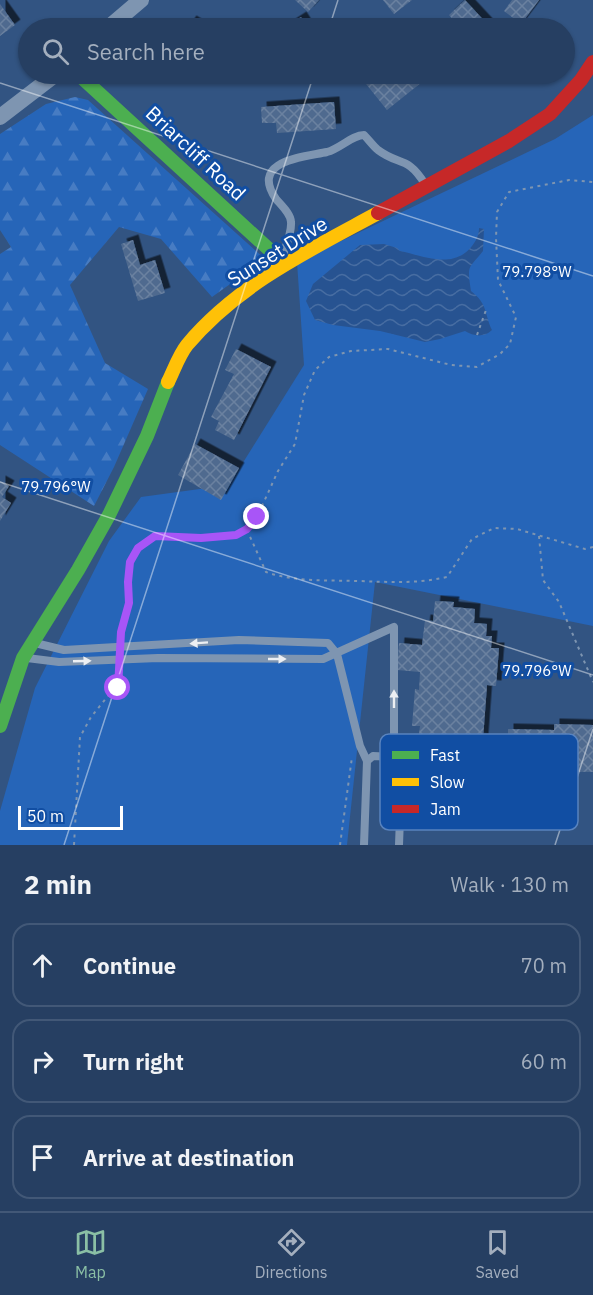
<!DOCTYPE html>
<meta charset="utf-8">
<style>
:root{--surface:#263f62;--page:#324a6b;--text:#f1f3f6;--muted:#a4afbe;--line:#425877;--accent:#8abfa5}
body{margin:0;font-family:"IBM Plex Sans",sans-serif;background:var(--page);color:var(--text)}
.scale{position:absolute;left:18px;bottom:15px;width:105px;box-sizing:border-box;padding-left:6px;border:3px solid #fff;border-top:0;font-size:16px;line-height:21px;white-space:nowrap;color:#fff;-webkit-text-stroke:4px #114ea3;paint-order:stroke}
.stop{position:absolute;width:18px;height:18px;margin:-14px;border:4px solid #a855f7;border-radius:50%;background:#fff}
.stop.end{background:#a855f7;border-color:#fff;box-shadow:0 2px 6px #0008}
.list{margin:0;padding:0;list-style:none}
h2{display:flex;justify-content:space-between;align-items:center;height:78px;margin:0;padding:0 24px;font-size:26px}
h2 small{font-size:20px;font-weight:400;color:var(--muted)}
.list li{display:grid;grid-template-columns:39px 1fr auto;gap:18px;align-items:center;box-sizing:border-box;height:84px;margin:0 12px 12px;padding:0 12px;border:2px solid var(--line);border-radius:18px}
.list b{display:block;font-size:22px;white-space:nowrap}
.list em{font-size:20px;font-style:normal;color:var(--muted)}
.icon{flex:none;width:33px;height:33px;fill:none;stroke:currentColor;stroke-width:2;stroke-linecap:round;stroke-linejoin:round}
.map{position:relative;flex:none;width:593px;height:845px;overflow:hidden}
.search{position:absolute;background:var(--surface);box-shadow:0 2px 4px #0004;left:18px;right:18px;top:18px;height:66px;display:flex;align-items:center;gap:15px;box-sizing:border-box;padding:0 21px;border-radius:33px;color:var(--muted);font-size:22px}
.sheet{height:366px;background:var(--surface)}
nav{display:flex;justify-content:space-around;align-items:center;box-sizing:border-box;height:84px;border-top:2px solid var(--line);background:var(--surface);font-size:16px;color:var(--muted)}
nav a{display:grid;justify-items:center;gap:3px}
nav .on{color:var(--accent)}
.map>svg:first-child{display:block}
.grass{fill:#2665b8}
.forest{fill:url(#forest-firs)}
.water{fill:url(#water-waves)}
.building{fill:url(#building-cross-hatch);filter:url(#shadow)}
.lines{fill:none;stroke-linecap:round;stroke-linejoin:round}
.path{stroke:#7e95b1;stroke-width:2;stroke-dasharray:3 4.5;stroke-linecap:butt}
.lane{stroke:#7e95b1;stroke-width:8}
.street{stroke:#7e95b1;stroke-width:16}
.fast{stroke:#4caf50;stroke-width:14}
.slow{stroke:#ffc107;stroke-width:14}
.jam{stroke:#c62828;stroke-width:14}
.oneway{fill:#eceff3}
.route{stroke:#a855f7;stroke-width:8}
.ticks{fill:none;stroke:#fff;stroke-width:1.5;stroke-opacity:0.45}
.labels{text-anchor:middle;dominant-baseline:central;stroke-width:6;stroke-linejoin:round;paint-order:stroke}
.street-label{font-size:20px;fill:#fff;stroke:#114ea3}
.key{fill:#114ea3;stroke:#5883bf;stroke-width:1.5}
.key-label{font-size:16px;fill:#fff}
.ticks-label{font-size:15px;text-anchor:middle;fill:#fff;stroke:#114ea3;stroke-width:6;stroke-linejoin:round;paint-order:stroke}
</style>
<div class="map">
<svg width="593" height="845" viewBox="0 0 593 845">
<defs>
<pattern id="forest-firs" width="22" height="20" patternUnits="userSpaceOnUse" patternTransform="scale(1.5)"><rect width="22" height="20" fill="#2665b8"/><path d="M5 1l3.5 6h-7zM16 11l3.5 6h-7z" fill="#477cc3"/></pattern>
<pattern id="water-waves" width="16" height="10" patternUnits="userSpaceOnUse" patternTransform="scale(1.5)"><rect width="16" height="10" fill="#275391"/><path d="M0 5q4-4 8 0t8 0" fill="none" stroke="#476da2"/></pattern>
<pattern id="building-cross-hatch" width="8" height="8" patternUnits="userSpaceOnUse" patternTransform="scale(1.5)"><rect width="8" height="8" fill="#506b8f"/><path d="M0 0l8 8M0 8l8-8" fill="none" stroke="#6a81a0"/></pattern>
<filter id="shadow"><feDropShadow dx="5.5" dy="-5.5" stdDeviation="0" flood-color="#0009"/></filter>
</defs>
<rect width="100%" height="100%" fill="#325482"/>
<path class="grass" d="M 593,115 L 593,626 L 375,582 L 347,845 L 0,845 L 0,811 L 35,688 L 109,541 L 141,497 L 229,485 L 304,365 L 297,262 L 555,139 Z"/>
<path class="forest" d="M 75,97 L 88,100 L 265,259 L 212,297 L 161,239 L 119,227 L 70,285 L 105,363 L 148,389 L 114,467 L 94,506 L 0,445 L 0,254 L 11,247 L 0,230 L 0,134 L 46,104 Z"/>
<path class="water" d="M 479,228 L 484,229 L 483,251 C 468,270 467,264 471,291 C 488,304 484,313 492,330 C 484,338 473,336 465,331 L 440,339 L 425,342 L 380,331 L 333,325 L 315,320 L 306,301 L 313,284 L 360,245 L 384,244 L 397,248 L 400,251 C 424,256 453,270 472,246 C 476,241 479,235 479,228 Z"/>
<path class="building" d="M 295,0 L 319,0 L 308,12 Z
M 383,0 L 412,0 L 394,14 Z
M 465,0 L 491,28 L 460,28 L 449,15 Z
M 512,0 L 539,0 L 521,24 L 504,11 Z
M 0,4 L 15,25 L 0,36 Z
M 301,17 L 308,28 L 284,28 Z
M 191,21 L 203,28 L 186,28 Z
M 358,74 L 415,74 L 422,82 L 387,110 Z
M 334,102 L 336,129 L 277,133 L 276,123 L 262,123 L 261,107 Z
M 133,240 L 140,265 L 155,260 L 165,293 L 138,301 L 121,244 Z
M 236,349 L 271,367 L 234,440 L 215,430 L 219,421 L 211,417 L 234,374 L 225,370 Z
M 195,444 L 239,468 L 221,500 L 178,475 Z
M 0,481 L 9,486 L 2,497 L 11,503 L 0,521 Z
M 435,601 L 454,602 L 453,607 L 475,609 L 474,623 L 487,624 L 486,636 L 492,636 L 491,648 L 499,648 L 496,686 L 487,685 L 483,739 L 419,734 L 420,726 L 412,726 L 415,689 L 419,690 L 420,672 L 397,670 L 399,643 L 422,645 L 425,620 L 433,621 Z
M 554,724 L 593,725 L 593,772 L 525,771 L 525,755 L 508,755 L 508,729 L 554,730 Z"/>
<g class="lines">
<path class="path" d="M 477,335 L 486,310
M 247,530 L 266,572 C 295,582 327,580 358,581 C 390,582 416,584 447,577 L 472,539 L 494,528 L 517,529 L 585,549 L 593,547
M 539,536 L 543,580 L 559,602 L 593,682
M 120,635 L 129,603 L 128,582 L 130,562 L 138,548 L 155,536 L 201,538 L 236,535 L 247,529 L 257,517 L 278,471 L 295,444 L 304,395 L 315,370 L 329,357 L 351,351 L 388,349 L 451,365 L 477,367 L 500,354 L 510,344 L 516,317 L 498,280 L 496,238 L 497,212 L 509,192 L 569,180 L 593,182
M 74,845 L 80,737 L 91,717 L 108,696 L 118,688 L 120,670
M 340,845 L 352,757"/>
<path class="lane" d="M 282,258 C 285,248 292,233 291,222 C 291,214 281,205 276,199 C 249,160 305,157 327,152 C 341,148 352,135 364,135 C 369,140 373,146 378,150 C 399,166 407,155 425,184
M 35,643 L 64,650 L 239,640 L 328,643 L 337,654 L 360,746 L 367,761
M 27,658 L 59,662 L 158,658 L 323,659 L 394,627 L 394,757
M 364,845 L 367,761 L 373,756 L 394,757 L 402,763 L 399,845"/>
<path class="street" d="M 108,28 L 141,0
M 0,117 L 56,74"/>
<path class="fast" d="M 78,74 L 285,264
M 0,726 L 23,658 L 78,570 L 109,515 L 147,436 L 168,382"/>
<path class="slow" d="M 168,382 C 174,370 179,355 187,345 C 238,284 310,250 378,213"/>
<path class="jam" d="M 378,213 L 509,141 L 550,114 L 581,80 L 593,62"/>
</g>
<defs><path id="oneway-solid" d="M-6-.8H1V-3.2L6.5 0L1 3.2V.8H-6Z" transform="scale(1.5)"/></defs>
<g class="oneway">
<use href="#oneway-solid" transform="translate(199 643) rotate(176)"/>
<use href="#oneway-solid" transform="translate(277 659)"/>
<use href="#oneway-solid" transform="translate(82 661) rotate(-2)"/>
<use href="#oneway-solid" transform="translate(394 699) rotate(-90)"/>
</g>
<g class="lines">
<path class="route" d="M 118,688 L 121,632 L 129,603 L 128,582 L 130,562 L 138,548 L 155,536 L 201,538 L 236,535 L 247,529 L 257,517"/>
</g>
<path class="ticks" d="M 329,28 L 338,0M 0,83 L 593,276M 0,482 L 593,675M 64,845 L 314,74M 555,845 L 593,729"/>
<g class="labels">
<g class="street-label">
<text transform="translate(196 153) rotate(43)">Briarcliff Road</text>
<text transform="translate(277 251) rotate(-32)">Sunset Drive</text>
</g>
</g>
<rect x="380" y="734" width="198" height="96" rx="9" class="key"/>
<rect x="392" y="751" width="27" height="8" fill="#4caf50"/>
<rect x="392" y="778" width="27" height="8" fill="#ffc107"/>
<rect x="392" y="805" width="27" height="8" fill="#c62828"/>
<g class="key-label">
<text x="430" y="761">Fast</text>
<text x="430" y="788">Slow</text>
<text x="430" y="815">Jam</text>
</g>
<g class="ticks-label">
<text x="537" y="277">79.798°W</text>
<text x="56" y="492">79.796°W</text>
<text x="537" y="676">79.796°W</text>
</g>
</svg>
<div class="scale">50 m</div>
<div class="stop" style="left:118px;top:688px"></div>
<div class="stop end" style="left:257px;top:517px"></div>
<div class="search"><svg class="icon" aria-label="search" viewBox="0 0 24 24"><circle cx="10" cy="10" r="6"/><path d="M15 15l6 6"/></svg>Search here</div>
</div>
<section class="sheet">
<h2>2 min<small>Walk · 130 m</small></h2>
<ul class="list">
<li><svg class="icon" aria-label="ahead" viewBox="0 0 24 24"><path d="M12 20V5M6 11l6-6 6 6"/></svg><div><b>Continue</b></div><em>70 m</em></li>
<li><svg class="icon" aria-label="right" viewBox="0 0 24 24"><path d="M7 20v-9h11M14 6l5 5-5 5"/></svg><div><b>Turn right</b></div><em>60 m</em></li>
<li><svg class="icon" aria-label="arrive" viewBox="0 0 24 24"><path d="M6 21V4h12l-3 4 3 4H6"/></svg><div><b>Arrive at destination</b></div></li>
</ul>
</section>
<nav>
<a class="on"><svg class="icon" aria-label="map" viewBox="0 0 24 24"><path d="M3 6l6-2 6 2 6-2v14l-6 2-6-2-6 2zM9 4v14M15 6v14"/></svg>Map</a>
<a><svg class="icon" aria-label="directions" viewBox="0 0 24 24"><path d="M12 3l9 9-9 9-9-9zM9 14v-3h6M13 9l2 2-2 2"/></svg>Directions</a>
<a><svg class="icon" aria-label="saved" viewBox="0 0 24 24"><path d="M7 4h10v16l-5-4-5 4z"/></svg>Saved</a>
</nav>
